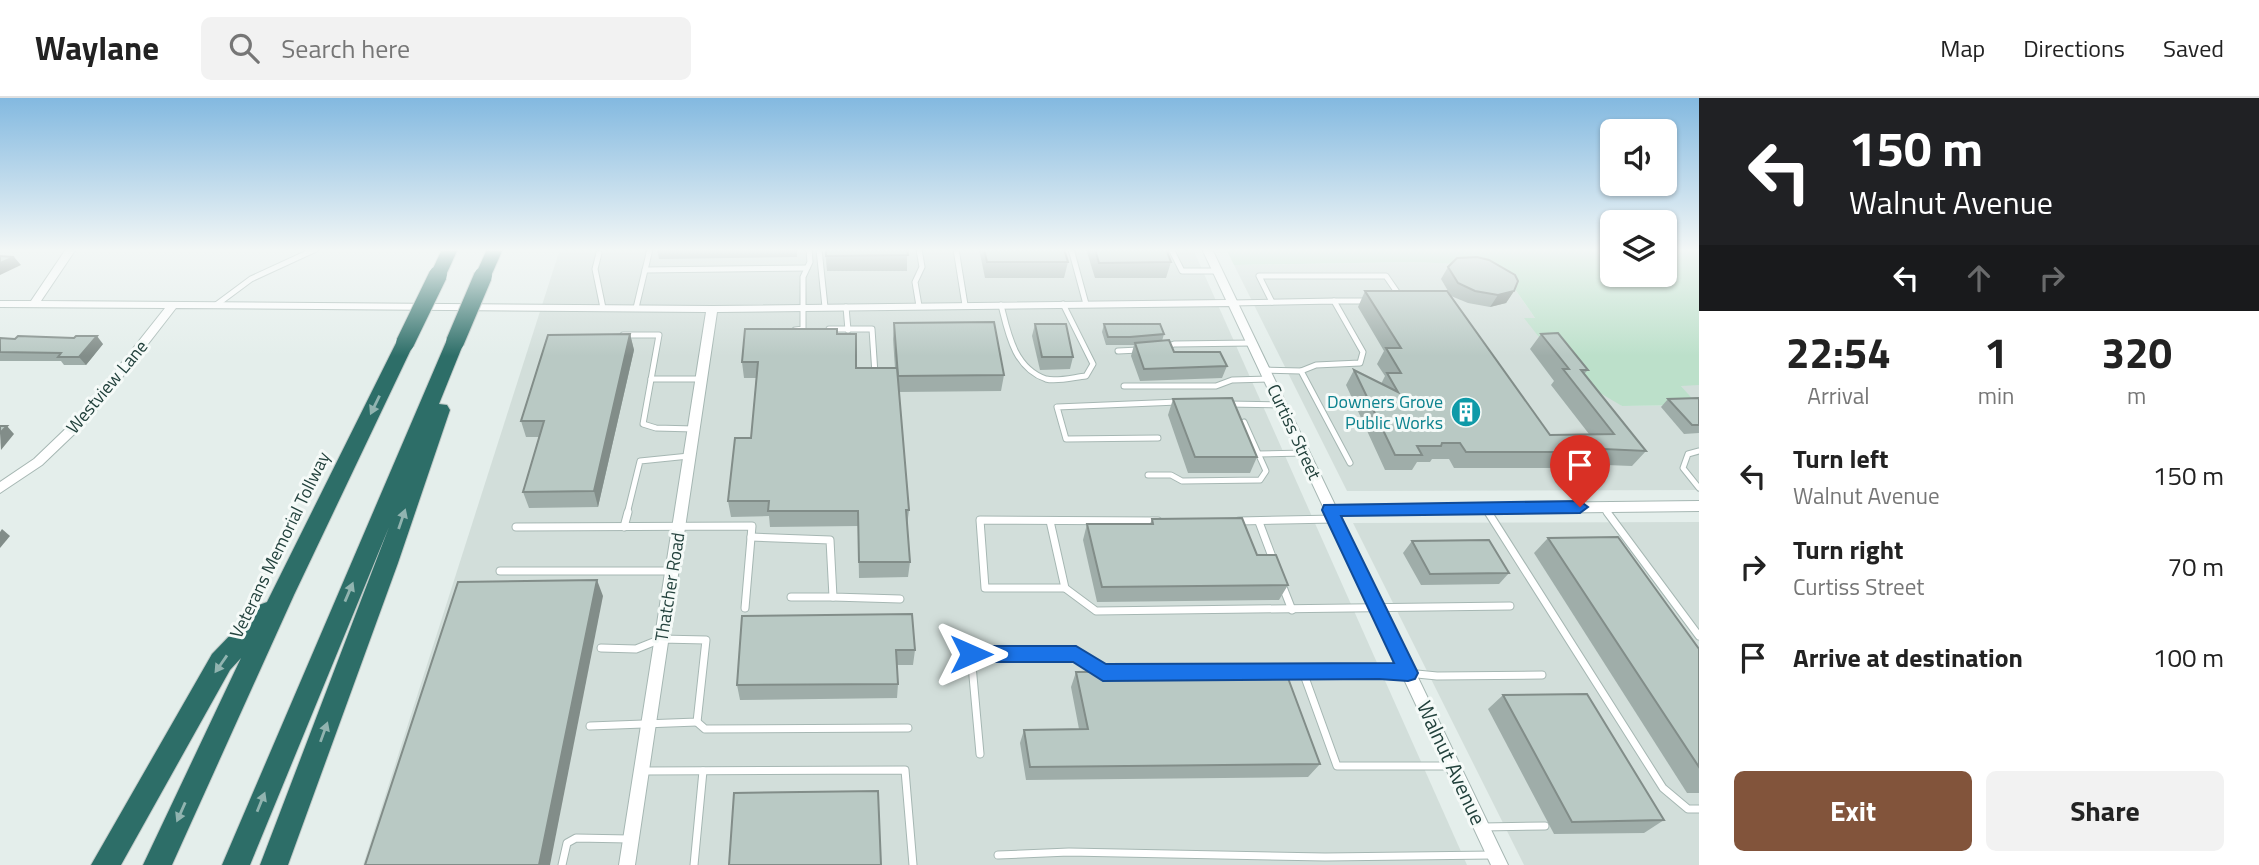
<!DOCTYPE html>
<style>
:root{--surface:#fff;--page:#f2f2f2;--text:#222;--muted:#767676;--line:#e0e0e0;--accent:#82543b}
body{margin:0;font-family:"Titillium Web",sans-serif;background:var(--page);color:var(--text);height:100vh;display:flex;flex-direction:column;font-size:26px;white-space:nowrap}
*{box-sizing:border-box;margin:0}
p{font-size:23px;color:var(--muted)}
.icon{flex:none;width:38px;height:38px;fill:none;stroke:currentColor;stroke-width:2;stroke-linecap:round;stroke-linejoin:round}
.map{position:relative;flex:1;overflow:hidden}
.panel{display:flex;flex-direction:column;background:var(--surface);width:560px}
.panel>*{flex:none}
.guide{background:#202124;color:#fff;overflow:hidden}
.buttons{position:absolute;left:1600px;top:21px;display:grid;gap:14px}
.buttons a{display:grid;place-items:center;width:77px;height:77px;border-radius:10px;background:var(--surface);box-shadow:0 2px 5px #0004;font-size:35px}
.pin{position:absolute;display:grid;place-items:center;width:60px;height:60px;color:#fff;margin:-72px -30px;border-radius:50% 50% 50% 0;rotate:-45deg;box-shadow:0 0 7px #0007}
.pin .icon{rotate:45deg}
.me{position:absolute;width:77px;margin:-38px;rotate:90deg;stroke-linejoin:round;filter:drop-shadow(0 0 5px #0008)}
.turn{display:flex;align-items:center;gap:24px;height:147px;padding:0 35px;font-size:32px}
.turn .icon{width:91px;height:91px;stroke-width:2.5}
.turn b{display:block;font-size:49px;line-height:60px}
.lanes{display:flex;align-items:center;height:66px;padding:0 35px;background:#0003;justify-content:center;gap:35px;direction:ltr}
.lanes .off{opacity:.35}
.eta{display:flex;justify-content:space-evenly;align-items:center;height:119px;text-align:center}
.eta b{font-size:42px;font-weight:700;line-height:49px}
.primary-button{display:flex;gap:14px;margin-top:auto;padding:14px 35px}
.primary-button a{flex:1;height:80px;border-radius:10px;background:var(--accent);color:#fff;font-size:28px;font-weight:700;line-height:80px;text-align:center}
.primary-button a+a{background:var(--page);color:var(--text)}
ul{padding:0;list-style:none}
li{display:flex;align-items:center;gap:21px;height:91px;padding:0 35px}
li div{flex:1}
li b{display:block;font-size:26px}
li em{font-style:normal}
header{display:flex;align-items:center;gap:42px;box-sizing:border-box;height:98px;padding:0 35px;background:var(--surface);border-bottom:2px solid var(--line)}
header strong{font-size:33px}
nav{display:flex;gap:38px;margin-inline-start:auto;font-size:24px}
.search{width:490px;height:63px;background:var(--page);display:flex;align-items:center;gap:18px;box-sizing:border-box;padding:0 24px;border-radius:10px;color:var(--muted);font-size:26px}
main{display:flex;flex:1;min-height:0}
.map>svg:first-child{display:block}
.built{fill:#d2deda}
.green{fill:#bce0ca}
.lines{fill:none;stroke-linecap:round;stroke-linejoin:round}
.lane-far1-casing{stroke:#a6b7b3;stroke-width:7}
.lane-casing{stroke:#a6b7b3;stroke-width:9}
.street-casing{stroke:#a6b7b3;stroke-width:2}
.highway-casing{stroke:#c1cac8;stroke-width:2}
.lane-far1{stroke:#fff;stroke-width:5}
.lane{stroke:#fff;stroke-width:7}
.street{fill:#fff;fill-rule:evenodd}
.highway{fill:#2d6e68;fill-rule:evenodd}
.highway-bridge-casing{stroke:#c1cac8;stroke-width:20;stroke-linecap:butt}
.highway-bridge{stroke:#2d6e68;stroke-width:18}
.wall{fill:#9fada9}
.shaded-wall{fill:#828d89}
.building{fill:#b9c9c4;stroke:#828d89;stroke-width:2}
.oneway{fill:#91b4b0}
.route{fill:#1a73e8;stroke:#114b97;stroke-width:2}
.labels{text-anchor:middle;stroke-width:6;stroke-linejoin:round;paint-order:stroke}
.street-label{font-size:18px;fill:#22413c;stroke:#f5faf8}
.culture-label{font-size:18px;fill:#0d838f;stroke:#f5faf8;text-anchor:end}
.near-street-label{font-size:21px;fill:#22413c;stroke:#f5faf8}
</style>
<header>
<strong>Waylane</strong>
<div class="search"><svg class="icon" aria-label="search" viewBox="0 0 24 24"><circle cx="10" cy="10" r="6"/><path d="M15 15l6 6"/></svg>Search here</div>
<nav><a>Map</a><a>Directions</a><a>Saved</a></nav>
</header>
<main>
<div class="map">
<svg width="1699" height="767" viewBox="0 0 1699 767">
<rect width="100%" height="100%" fill="#e4eeeb"/>
<g class="built">
<polygon points="560,151 1193,151 1467,767 363,767"/>
<polygon points="1414,164 1477,167 1508,181 1535,220 1525,220 1622,308 1697,307 1680,287 1699,287 1699,392 1347,393 1234,167"/>
<polygon points="1699,424 1699,767 1524,767 1353,425"/>
</g>
<polygon class="green" points="1226,151 1612,151 1612,177 1664,177 1664,151 1699,151 1699,287 1681,288 1698,307 1622,308 1568,276 1524,220 1535,220 1508,181 1477,167 1414,164 1234,167"/>
<g class="lines">
<g class="lane-far1-casing">
<g id="lane-far1">
<polyline points="819,151 825,209"/>
<polyline points="919,151 922,169 915,184 919,208"/>
<polyline points="956,151 965,207"/>
<polyline points="1071,151 1086,206"/>
<polyline points="1171,151 1182,173 1217,173"/>
<polyline points="599,155 595,171 603,210"/>
<polyline points="645,172 807,170"/>
<polyline points="1334,203 1367,203"/>
<polyline points="1272,204 1259,178 1386,178 1399,197"/>
<polyline points="1232,205 1334,203 1363,254 1360,265 1316,267 1301,273"/>
<polyline points="216,207 251,181 316,151"/>
<path d="M1001 207C1008 235 1014 270 1046 281 1057 284 1075 279 1086 278L1093 266 1063 206"/>
<polyline points="846,209 848,232"/>
<polyline points="636,210 650,151"/>
<polyline points="829,231 872,231 875,276"/>
<polyline points="795,232 803,231 803,179 810,164 809,151"/>
<polyline points="623,237 659,237 643,326 656,330 694,331"/>
<polyline points="1163,250 1174,246 1252,245"/>
<polyline points="1118,253 1139,252"/>
<polyline points="1265,272 1301,273 1350,365"/>
<polyline points="651,281 701,281"/>
<polyline points="1124,288 1216,288 1232,282 1269,281"/>
<polyline points="1227,306 1281,307"/>
<polyline points="1158,340 1066,341 1057,309 1178,304"/>
<polyline points="1699,353 1688,356 1683,370 1699,390"/>
<polyline points="1258,356 1305,355"/>
<polyline points="1148,377 1171,377 1182,383 1260,382 1266,373 1244,324"/>
<polyline points="1603,409 1608,416"/>
<polyline points="1485,410 1489,416"/>
<polyline points="627,416 640,363 689,358"/>
</g>
</g>
<g class="lane-casing">
<g id="lane">
<polyline points="1488,414 1663,690 1688,711 1699,711"/>
<polyline points="1607,414 1699,538"/>
<polyline points="1050,423 1065,490"/>
<polyline points="1158,423 980,422 985,490 1065,490 1096,513 1510,508"/>
<polyline points="1239,423 1335,421"/>
<polyline points="1259,424 1274,464"/>
<polyline points="516,429 752,428 745,510"/>
<polyline points="624,429 628,414"/>
<polyline points="751,439 830,442 833,499 900,501"/>
<polyline points="500,473 672,473"/>
<polyline points="1281,484 1292,512"/>
<polyline points="791,499 833,499"/>
<polyline points="1278,574 1377,572 1437,578 1542,577"/>
<polyline points="1303,574 1337,668 1452,668"/>
<polyline points="697,624 705,631 908,630"/>
<polyline points="590,628 697,624 706,542 661,541 636,551 601,550"/>
<polyline points="980,656 971,556 1076,556 1103,575 1110,575"/>
<polyline points="644,673 905,672 913,767"/>
<polyline points="1483,729 1545,728"/>
<polyline points="998,757 1069,754 1325,759 1493,757"/>
<polyline points="562,767 567,745 576,740 629,741"/>
<polyline points="694,767 703,673"/>
</g>
</g>
<g class="street-casing">
<polygon id="street" points="66,151 76,151 41,203 712,208 1226,202 1202,151 1212,151 1335,407 1699,403 1699,413 1340,417 1508,767 1491,767 1229,208 717,214 635,767 619,767 706,214 176,210 89,322 42,367 0,395 0,384 34,361 81,316 165,210 0,209 0,203 31,203"/>
</g>
<g class="highway-casing">
<g id="highway">
<polygon points="442,151 458,151 446,177 438,182 430,177"/>
<polygon points="487,151 503,151 491,178 483,183 475,178"/>
<polygon points="455,238 464,244 439,306 447,307 450,312 398,465 288,767 260,767 389,429 250,767 222,767 446,244"/>
<polygon points="405,239 414,245 294,497 172,767 143,767 241,560 230,572 121,767 91,767 212,556 259,507 267,504 396,245"/>
</g>
</g>
<use href="#lane-far1" class="lane-far1"/>
<use href="#lane" class="lane"/>
<use href="#street" class="street"/>
<use href="#highway" class="highway"/>
<g class="highway-bridge-casing">
<g id="highway-bridge">
<polyline points="455,244 483,178"/>
<polyline points="405,245 438,177"/>
</g>
</g>
<use href="#highway-bridge" class="highway-bridge"/>
</g>
<g class="wall">
<polygon points="657,151 797,151 797,159 659,161"/>
<polygon points="825,151 907,151 907,173 827,173"/>
<polygon points="979,151 1064,151 1068,164 1064,180 985,180"/>
<polygon points="1086,151 1166,151 1171,164 1166,180 1095,180"/>
<polygon points="1448,169 1514,193 1506,205 1490,209 1468,205 1451,198 1441,181"/>
<polygon points="1365,193 1550,337 1589,336 1551,287 1554,283 1530,251 1541,236 1588,272 1584,276 1646,353 1632,368 1555,365 1551,370 1454,370 1449,361 1432,361 1430,364 1417,364 1412,372 1385,372 1346,287 1354,272 1381,286 1385,278 1377,266 1384,253 1358,209"/>
<polygon points="894,225 1004,277 1001,293 899,294 909,412 907,428 910,464 908,479 859,480 858,428 770,429 769,418 731,419 728,403 751,340 756,280 744,280 742,264 837,236 856,270 895,270 893,241"/>
<polygon points="1035,226 1073,259 1070,271 1040,272 1032,238"/>
<polygon points="1104,226 1164,236 1162,243 1174,254 1227,268 1222,280 1140,283 1131,258 1134,247 1106,247 1102,234"/>
<polygon points="630,236 634,252 598,409 529,410 523,394 539,339 526,339 521,323"/>
<polygon points="0,240 15,241 103,246 86,267 64,267 61,263 0,263"/>
<polygon points="1699,300 1699,335 1684,336 1661,309 1668,301"/>
<polygon points="1173,301 1257,359 1250,375 1188,375 1168,317"/>
<polygon points="1152,421 1257,457 1288,487 1279,502 1097,504 1083,442 1087,426 1150,426"/>
<polygon points="1548,440 1699,551 1699,695 1687,695 1534,455"/>
<polygon points="1412,443 1509,475 1499,486 1421,487 1403,455"/>
<polygon points="742,518 915,552 913,567 897,567 898,586 897,600 740,602 737,587"/>
<polygon points="1076,574 1320,666 1308,679 1026,682 1020,645 1024,632 1079,631 1071,589"/>
<polygon points="1503,597 1664,722 1644,735 1554,736 1488,611"/>
</g>
<g class="shaded-wall">
<polygon points="14,159 21,167 0,177 0,165"/>
<polygon points="1514,193 1506,205 1490,209 1498,197"/>
<polygon points="630,236 634,252 598,409 594,393"/>
<polygon points="97,238 103,246 86,267 79,259"/>
<polygon points="7,328 14,336 1,352 0,335"/>
<polygon points="2,431 10,438 0,450 0,434"/>
<polygon points="597,482 603,498 550,767 539,767"/>
</g>
<g class="building">
<polygon points="826,151 907,151 908,157 826,158"/>
<polygon points="984,151 1064,151 1068,164 987,164"/>
<polygon points="1095,151 1166,151 1171,164 1099,165"/>
<polygon points="0,158 14,159 0,165"/>
<polygon points="1477,159 1489,162 1515,177 1518,183 1514,193 1498,197 1475,193 1458,185 1448,169 1457,160"/>
<polygon points="1365,193 1447,193 1550,337 1614,336 1563,271 1569,271 1541,236 1558,235 1588,272 1581,272 1646,353 1561,349 1564,354 1466,354 1460,345 1442,345 1441,348 1417,348 1422,357 1395,357 1354,272 1398,294 1387,275 1401,275 1386,250 1401,250"/>
<polygon points="994,224 1004,277 898,278 894,225"/>
<polygon points="1035,226 1066,226 1073,259 1042,259"/>
<polygon points="1104,226 1160,226 1164,236 1130,239 1108,239"/>
<polygon points="745,231 837,231 837,236 856,236 856,270 897,270 909,412 906,412 910,464 859,464 858,413 768,413 769,403 728,403 735,340 751,340 758,264 742,264"/>
<polygon points="630,236 594,393 523,394 544,323 521,323 548,237"/>
<polygon points="18,238 74,240 76,238 97,238 79,259 58,259 61,255 0,254 0,240 15,241"/>
<polygon points="1169,242 1174,254 1220,254 1227,268 1144,271 1135,245"/>
<polygon points="1232,300 1257,359 1195,359 1173,301"/>
<polygon points="1699,300 1699,327 1692,327 1668,301"/>
<polygon points="0,328 7,328 0,335"/>
<polygon points="1242,420 1257,457 1276,457 1288,487 1102,489 1087,426 1153,426 1152,421"/>
<polygon points="1618,439 1699,551 1699,669 1548,440"/>
<polygon points="1489,442 1509,475 1430,476 1412,443"/>
<polygon points="597,482 539,767 365,767 458,484"/>
<polygon points="912,516 915,552 896,552 898,586 737,587 742,518"/>
<polygon points="1285,572 1320,666 1030,669 1024,632 1088,631 1076,574"/>
<polygon points="1587,596 1664,722 1572,724 1503,597"/>
<polygon points="878,693 881,767 729,767 734,695"/>
</g>
<defs><path id="oneway-solid" d="M-6-.8H1V-3.2L6.5 0L1 3.2V.8H-6Z" transform="scale(1.75)"/></defs>
<g class="oneway">
<use href="#oneway-solid" transform="translate(375 307) rotate(116)"/>
<use href="#oneway-solid" transform="translate(402 421) rotate(-71)"/>
<use href="#oneway-solid" transform="translate(349 494) rotate(-67)"/>
<use href="#oneway-solid" transform="translate(221 566) rotate(125)"/>
<use href="#oneway-solid" transform="translate(324 634) rotate(-70)"/>
<use href="#oneway-solid" transform="translate(261 704) rotate(-68)"/>
<use href="#oneway-solid" transform="translate(181 714) rotate(114)"/>
</g>
<linearGradient id="sky" x2="0" y2="1"><stop stop-color="#83b9e0"/><stop offset="0.59" stop-color="#f3f7f6"/><stop offset="1" stop-color="#f3f7f6" stop-opacity="0"/></linearGradient>
<rect width="1699" height="258" fill="url(#sky)"/>
<polygon class="route" points="1580,403 1588,409 1580,415 1341,418 1418,575 1415,581 1408,583 1379,581 1103,583 1073,564 971,564 965,562 962,556 965,550 971,548 1076,548 1106,566 1394,565 1322,412 1324,407"/>
<defs>
<g id="building-disc" transform="scale(1.575)"><circle r="9.5" fill="#0f9aa8" stroke="#f5faf8"/><path d="M-4-6H4V6H1V3H-1V6H-4ZM-2.5-4.3h1.7v1.8h-1.7ZM.8-4.3h1.7v1.8H.8ZM-2.5-1h1.7V.8h-1.7ZM.8-1h1.7V.8H.8Z" fill="#fff"/></g>
</defs>
<g fill-rule="evenodd">
<use href="#building-disc" x="1466" y="314"/>
</g>
<g class="labels">
<g class="street-label">
<text transform="translate(107 289) rotate(-50)" y="6">Westview Lane</text>
<text transform="translate(1294 334) rotate(65)" y="6">Curtiss Street</text>
<text transform="translate(280 447) rotate(-64)" y="6">Veterans Memorial Tollway</text>
<text transform="translate(670 489) rotate(-81)" y="6">Thatcher Road</text>
</g>
<g class="culture-label">
<text x="1443" y="310">Downers Grove<tspan x="1443" dy="21">Public Works</tspan></text>
</g>
<g class="near-street-label">
<text transform="translate(1451 665) rotate(65)" y="7">Walnut Avenue</text>
</g>
</g>
</svg>
<div class="buttons">
<a><svg class="icon" aria-label="sound" viewBox="0 0 24 24"><path d="M4 9h4l5-4v14l-5-4H4zM17 9q2 3 0 6"/></svg></a>
<a><svg class="icon" aria-label="layers" viewBox="0 0 24 24"><path d="M12 4l9 5-9 5-9-5zM3 14l9 5 9-5"/></svg></a>
</div>
<div class="pin" style="left:1580px;top:409px;background:#d93025"><svg class="icon" aria-label="arrive" viewBox="0 0 24 24"><path d="M6 21V4h12l-3 4 3 4H6"/></svg></div>
<svg class="me" style="left:971px;top:556px" viewBox="-20 -20 40 40"><path d="M0-17L14 15 0 8-14 15z" fill="#1a73e8" stroke="#fff" stroke-width="4"/></svg>
</div>
<section class="panel">
<div class="guide">
<div class="turn"><svg class="icon" aria-label="left" viewBox="0 0 24 24"><path d="M17 20v-9H6M10 6l-5 5 5 5"/></svg><div><b>150 m</b>Walnut Avenue</div></div>
<div class="lanes"><svg class="icon" aria-label="left" viewBox="0 0 24 24"><path d="M17 20v-9H6M10 6l-5 5 5 5"/></svg><svg class="icon off" aria-label="ahead" viewBox="0 0 24 24"><path d="M12 20V5M6 11l6-6 6 6"/></svg><svg class="icon off" aria-label="right" viewBox="0 0 24 24"><path d="M7 20v-9h11M14 6l5 5-5 5"/></svg></div>
</div>
<div class="eta">
<div><b>22:54</b><p>Arrival</p></div>
<div><b>1</b><p>min</p></div>
<div><b>320</b><p>m</p></div>
</div>
<ul>
<li><svg class="icon" aria-label="left" viewBox="0 0 24 24"><path d="M17 20v-9H6M10 6l-5 5 5 5"/></svg><div><b>Turn left</b><p>Walnut Avenue</p></div><em>150 m</em></li>
<li><svg class="icon" aria-label="right" viewBox="0 0 24 24"><path d="M7 20v-9h11M14 6l5 5-5 5"/></svg><div><b>Turn right</b><p>Curtiss Street</p></div><em>70 m</em></li>
<li><svg class="icon" aria-label="arrive" viewBox="0 0 24 24"><path d="M6 21V4h12l-3 4 3 4H6"/></svg><div><b>Arrive at destination</b></div><em>100 m</em></li>
</ul>
<div class="primary-button"><a>Exit</a><a>Share</a></div>
</section>
</main>
